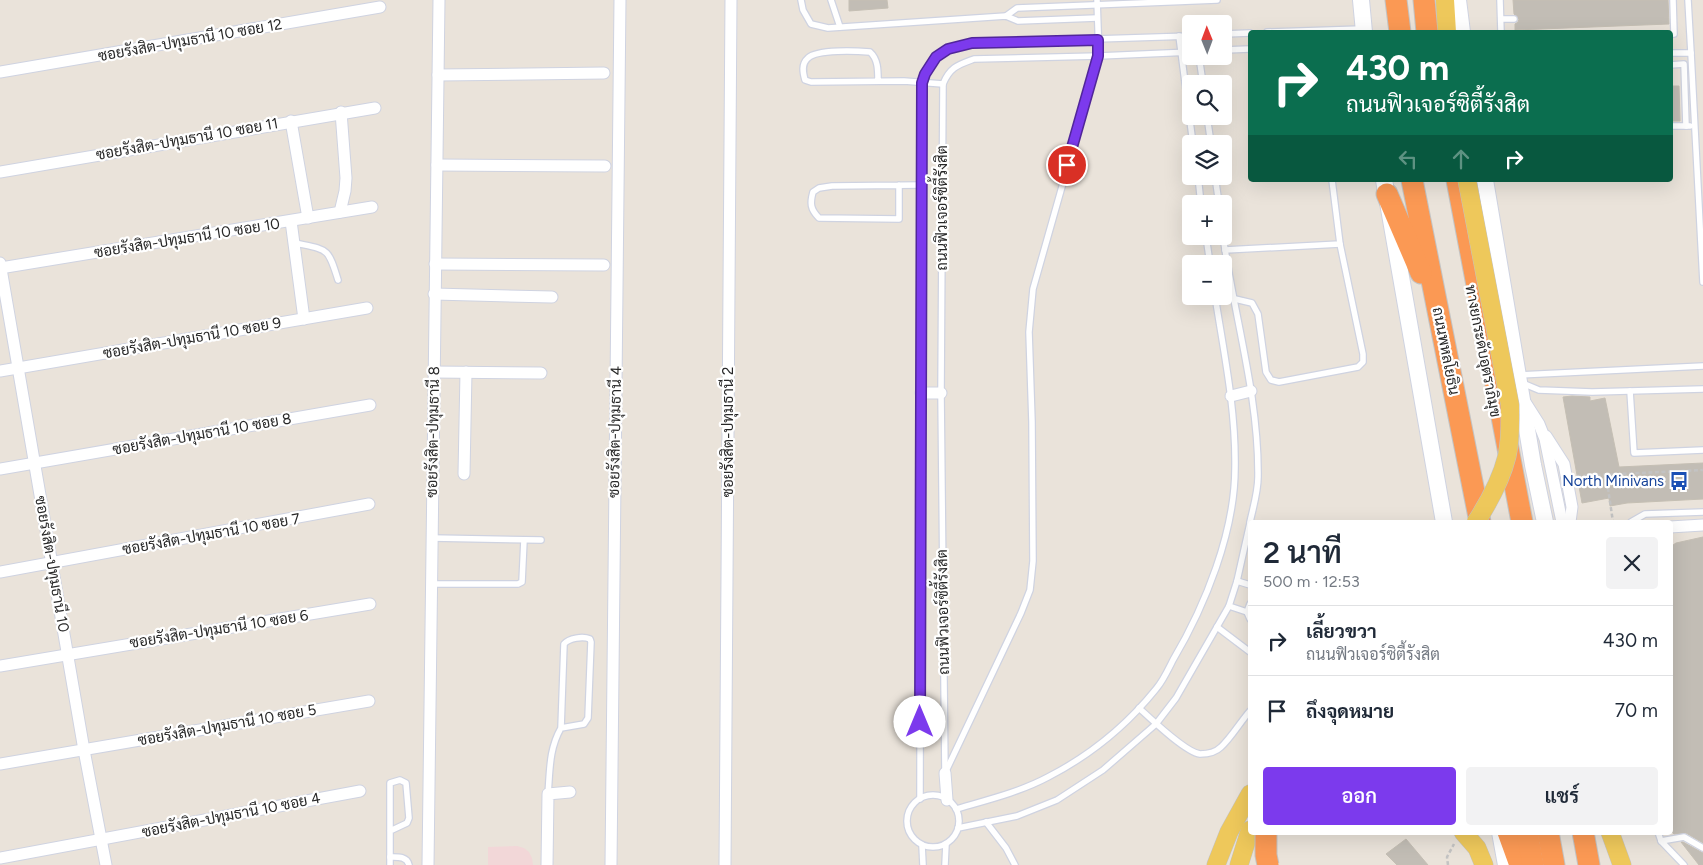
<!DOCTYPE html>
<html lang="th">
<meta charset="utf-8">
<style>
:root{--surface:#fff;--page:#f2f2f3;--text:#1f2937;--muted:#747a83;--line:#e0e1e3;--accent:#7c3aed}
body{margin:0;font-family:Figtree,Sarabun,sans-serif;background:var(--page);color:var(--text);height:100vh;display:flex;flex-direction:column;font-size:19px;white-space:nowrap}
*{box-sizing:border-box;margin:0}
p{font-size:16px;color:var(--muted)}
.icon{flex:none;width:28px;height:28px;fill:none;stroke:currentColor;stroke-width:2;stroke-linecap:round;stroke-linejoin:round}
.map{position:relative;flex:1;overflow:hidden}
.panel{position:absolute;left:1248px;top:520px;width:425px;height:315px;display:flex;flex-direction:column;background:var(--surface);border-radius:5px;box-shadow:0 5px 20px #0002}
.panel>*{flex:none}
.hud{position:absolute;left:1248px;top:30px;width:425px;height:152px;border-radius:5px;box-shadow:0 5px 20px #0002;background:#0b6e4f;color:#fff;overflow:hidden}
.needle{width:32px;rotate:359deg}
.buttons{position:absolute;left:1182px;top:15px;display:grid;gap:10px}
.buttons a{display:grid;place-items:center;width:50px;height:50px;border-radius:5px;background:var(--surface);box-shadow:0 5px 20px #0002;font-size:25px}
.pin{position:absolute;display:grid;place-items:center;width:42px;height:42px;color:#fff;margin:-21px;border:2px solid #fff;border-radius:50%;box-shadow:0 1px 5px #0007}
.me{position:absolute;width:55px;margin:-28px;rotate:0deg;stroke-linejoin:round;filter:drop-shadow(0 0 4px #0008)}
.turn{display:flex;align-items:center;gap:18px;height:105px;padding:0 15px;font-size:22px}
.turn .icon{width:65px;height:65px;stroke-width:2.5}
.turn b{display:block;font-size:35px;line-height:42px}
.lanes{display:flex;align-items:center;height:48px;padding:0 15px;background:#0003;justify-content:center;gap:25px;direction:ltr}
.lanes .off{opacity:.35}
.round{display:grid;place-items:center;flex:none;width:52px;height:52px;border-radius:5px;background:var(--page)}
.summary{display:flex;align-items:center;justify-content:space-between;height:85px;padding:0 15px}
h1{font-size:30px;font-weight:600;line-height:38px}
.button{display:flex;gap:10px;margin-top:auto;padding:10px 15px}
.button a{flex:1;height:58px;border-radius:5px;background:var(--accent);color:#fff;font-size:20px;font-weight:600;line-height:58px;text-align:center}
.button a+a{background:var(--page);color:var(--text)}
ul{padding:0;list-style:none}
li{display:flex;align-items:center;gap:15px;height:70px;padding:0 15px;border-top:1px solid var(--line)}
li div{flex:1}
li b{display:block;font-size:19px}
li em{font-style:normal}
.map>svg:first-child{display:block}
.medical{fill:#f2d7d8}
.building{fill:#c2bdb5;stroke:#c5bfb4}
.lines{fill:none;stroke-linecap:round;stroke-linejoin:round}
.lane-casing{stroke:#cfd3e1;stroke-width:8}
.street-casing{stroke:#cfd3e1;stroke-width:13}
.secondary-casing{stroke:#cfd3e1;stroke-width:18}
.primary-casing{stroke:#c3c3c3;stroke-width:19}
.highway-casing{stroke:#c3c3c3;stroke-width:23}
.path{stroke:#c3c3c3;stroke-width:2.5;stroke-dasharray:4 2.5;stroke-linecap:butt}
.lane{stroke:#fff;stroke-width:5.5}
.street{stroke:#fff;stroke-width:11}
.secondary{stroke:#fff;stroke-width:16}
.primary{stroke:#eec85b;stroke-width:18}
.highway{stroke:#fb9954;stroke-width:21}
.primary-bridge-casing{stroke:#c3c3c3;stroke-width:19;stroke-linecap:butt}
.highway-bridge-casing{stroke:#c3c3c3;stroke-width:23;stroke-linecap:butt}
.primary-bridge{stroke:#eec85b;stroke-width:18}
.highway-bridge{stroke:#fb9954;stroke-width:21}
.route-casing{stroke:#51269a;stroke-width:12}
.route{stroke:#7c3aed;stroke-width:9}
.labels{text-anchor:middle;stroke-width:4.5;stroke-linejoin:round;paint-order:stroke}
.street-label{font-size:15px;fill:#282828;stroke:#fff}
.transit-label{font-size:15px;fill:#164399;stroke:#fff;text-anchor:end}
</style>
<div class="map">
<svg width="1703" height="865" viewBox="0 0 1703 865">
<rect width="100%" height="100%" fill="#eae3da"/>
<polygon class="medical" points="517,846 524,848 529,852 532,858 533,865 488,865 488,847"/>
<g class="building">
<polygon points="849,0 887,0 888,8 849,11"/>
<polygon points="1513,0 1668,0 1669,24 1515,30 1515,24 1518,22 1519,19 1514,14"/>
<polygon points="1670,86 1679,86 1680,121 1670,121"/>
<polygon points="1572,396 1590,397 1590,401 1605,398 1619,467 1703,463 1703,499 1627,503 1610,506 1609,498 1582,503 1563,397"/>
<polygon points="1703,537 1703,843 1686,833 1674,834 1670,830 1670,547 1676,543"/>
<polygon points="1406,839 1428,865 1397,865 1386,854"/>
<polygon points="1681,842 1683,842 1703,853 1703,865 1699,865"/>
</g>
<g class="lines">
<g class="lane-casing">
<g id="lane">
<polyline points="801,0 803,10 811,24 828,28 1006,16 1018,21 1097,18"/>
<polyline points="831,0 840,27"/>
<polyline points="1500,0 1501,32"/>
<polyline points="1006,16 1017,8 1217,0"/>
<polyline points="1501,19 1514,19"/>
<polyline points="1267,32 1362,29"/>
<polyline points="1224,34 1250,33"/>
<polyline points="1670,34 1674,34 1673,0"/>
<polyline points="1179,36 1193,144"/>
<polyline points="1224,50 1250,49"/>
<polyline points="1670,53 1691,53 1688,0"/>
<polyline points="1691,53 1703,282"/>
<polyline points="1199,56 1203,84"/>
<polyline points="1670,65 1684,64 1686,126"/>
<path d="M878 81C878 70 878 59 870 52 857 51 817 49 808 58 801 64 803 73 805 80L811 82 904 81 943 84"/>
<polyline points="1207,116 1211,144"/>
<polyline points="1670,126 1690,126"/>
<polyline points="1198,176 1201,204"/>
<polyline points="1215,176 1219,204"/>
<path d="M899 185V219L819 218C810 209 810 203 813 192L819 188 832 186 921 185"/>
<polyline points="1206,236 1210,264"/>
<path d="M1223 236C1234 316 1259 396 1258 477 1258 492 1253 508 1250 522"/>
<path d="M295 243C328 250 328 247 338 280"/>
<polyline points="1225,250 1340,244 1332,180"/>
<polyline points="1235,299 1252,303 1258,314 1266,372 1271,380 1279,382 1358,367 1363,362 1363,354 1340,244"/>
<polyline points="1519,375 1703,366"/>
<polyline points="1522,383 1539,390 1592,392 1703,389"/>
<polyline points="1630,391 1634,453 1703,450"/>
<polyline points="1631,522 1645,514 1703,512"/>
<polyline points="432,538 541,540"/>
<polyline points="1237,581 1250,585"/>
<polyline points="432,584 518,584 522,582 524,540"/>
<polyline points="1250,604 1247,612 1250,619"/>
<polyline points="1229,606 1247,612"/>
<polyline points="1217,627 1250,652"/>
<path d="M1139 708C1150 718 1185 752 1200 754 1207 754 1216 752 1221 747 1231 738 1241 721 1250 711"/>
<polyline points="946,771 1021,613 1030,590 1033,561 1032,422 1029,332 1033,289 1099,56 1097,0"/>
<path d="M945 773 941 393 943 84C950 67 958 65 974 59L1099 56 1191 52"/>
<path d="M548 794C550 770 549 749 561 728L564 644C569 638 583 636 590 639L591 642 588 718 584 724 561 728"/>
<circle cx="933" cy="821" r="26"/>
<path d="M920 799 921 185 922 83C933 53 942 50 972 43L1191 36"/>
<path d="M956 809C987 800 1020 792 1048 777 1089 756 1127 725 1156 689 1163 681 1168 670 1173 660 1205 606 1235 532 1235 468 1236 410 1224 353 1215 296"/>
<polyline points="986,822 1006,848 1015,865"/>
<polyline points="958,828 1017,816 1057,800 1103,770 1156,724 1176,698 1229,606 1237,581 1250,523"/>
<polyline points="1658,832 1661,841 1684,865"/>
<polyline points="1661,841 1684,837 1703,848"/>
<polyline points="922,845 923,865"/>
<path d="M390 857C397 857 407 856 409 865"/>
<polyline points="390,865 390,783 400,780 406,783 409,818 407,823 390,831"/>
<polyline points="945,865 946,844"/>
</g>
</g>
<g class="street-casing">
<g id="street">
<polyline points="0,72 380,7"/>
<polyline points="438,75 604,73"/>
<polyline points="291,121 308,218"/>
<polyline points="437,165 605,166"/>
<polyline points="0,172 375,108"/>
<polyline points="340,212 345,191 346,178 341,112"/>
<polyline points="291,221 304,319"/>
<polyline points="0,263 84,750 106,865"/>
<polyline points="435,264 604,265"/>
<polyline points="0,268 372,207"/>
<polyline points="434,294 552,297"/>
<polyline points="0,371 367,308"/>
<polyline points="433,372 541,373"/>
<polyline points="921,393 941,393"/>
<polyline points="1231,396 1251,391"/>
<polyline points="1525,402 1539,424 1545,439 1562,522"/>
<polyline points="1546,436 1564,464 1572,507 1570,522"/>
<polyline points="0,469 370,405"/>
<polyline points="464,474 466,372"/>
<polyline points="1670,527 1703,525"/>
<polyline points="0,572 369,504"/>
<polyline points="0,666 370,604"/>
<polyline points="0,764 369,701"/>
<polyline points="945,773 947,800"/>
<polyline points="0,858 360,791"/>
<polyline points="428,865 439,0"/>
<polyline points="547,865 548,794 570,792"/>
<polyline points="611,865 620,0"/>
<polyline points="725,865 731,0"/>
</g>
</g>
<g class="secondary-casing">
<g id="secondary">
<polyline points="1361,0 1364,32"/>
<polyline points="1458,0 1462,32"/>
<polyline points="1384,180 1444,522"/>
<polyline points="1485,180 1533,465 1545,522"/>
<polyline points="1500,832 1506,865"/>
</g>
</g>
<g class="primary-casing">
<g id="primary">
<polyline points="1445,0 1447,32"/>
<polyline points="1463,832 1477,848 1484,865"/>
<polyline points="1610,832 1622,865"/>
<polyline points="1216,865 1229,832 1250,794"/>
<polyline points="1239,865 1250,830"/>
</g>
</g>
<g class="highway-casing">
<g id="highway">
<polyline points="1396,0 1400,32"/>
<polyline points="1424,0 1427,32"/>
<polyline points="1412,180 1480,522"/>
<polyline points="1457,180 1522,522"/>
<polyline points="1387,194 1421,273"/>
<polyline points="1508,832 1520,865"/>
<polyline points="1527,832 1533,865"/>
<polyline points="1548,832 1554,865"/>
<polyline points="1583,832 1589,865"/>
</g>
</g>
<g class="path">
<polyline points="1606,475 1613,522"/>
<polyline points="1577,476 1703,470"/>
<polyline points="1448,865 1447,857 1454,844"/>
</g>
<use href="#lane" class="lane"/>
<use href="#street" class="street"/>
<use href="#secondary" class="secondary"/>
<use href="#primary" class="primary"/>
<use href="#highway" class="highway"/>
<g class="primary-bridge-casing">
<path id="primary-bridge" d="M1467 180 1510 405C1510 422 1511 439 1507 456 1501 480 1489 502 1476 522"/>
</g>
<g class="highway-bridge-casing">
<polyline id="highway-bridge" points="1266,832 1266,855 1268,865"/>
</g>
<use href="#primary-bridge" class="primary-bridge"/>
<use href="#highway-bridge" class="highway-bridge"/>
</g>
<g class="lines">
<g class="route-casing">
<polyline id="route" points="920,722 922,83 925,74 936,57 948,49 972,43 1098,40 1098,56 1067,165"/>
</g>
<use href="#route" class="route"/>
</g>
<defs>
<g id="bus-bare" transform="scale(1.5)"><path d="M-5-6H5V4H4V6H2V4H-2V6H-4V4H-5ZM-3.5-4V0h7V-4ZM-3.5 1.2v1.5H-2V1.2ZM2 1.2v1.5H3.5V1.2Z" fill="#1a4fb4" stroke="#fff" stroke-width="2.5" paint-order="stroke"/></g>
</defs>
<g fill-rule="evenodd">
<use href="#bus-bare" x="1679" y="481"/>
</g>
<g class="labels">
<g class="street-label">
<text transform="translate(190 40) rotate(-10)" y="5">ซอยรังสิต-ปทุมธานี 10 ซอย 12</text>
<text transform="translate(187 139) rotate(-10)" y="5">ซอยรังสิต-ปทุมธานี 10 ซอย 11</text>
<text transform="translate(942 208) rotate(-90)" y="5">ถนนฟิวเจอร์ซิตี้รังสิต</text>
<text transform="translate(187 238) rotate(-9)" y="5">ซอยรังสิต-ปทุมธานี 10 ซอย 10</text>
<text transform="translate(192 338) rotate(-10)" y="5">ซอยรังสิต-ปทุมธานี 10 ซอย 9</text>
<text transform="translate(1446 351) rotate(79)" y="5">ถนนพหลโยธิน</text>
<text transform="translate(1483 351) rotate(79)" y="5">ทางยกระดับอุตราภิมุข</text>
<text transform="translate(433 432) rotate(-89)" y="5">ซอยรังสิต-ปทุมธานี 8</text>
<text transform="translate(615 432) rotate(-89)" y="5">ซอยรังสิต-ปทุมธานี 4</text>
<text transform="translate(728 432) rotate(-90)" y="5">ซอยรังสิต-ปทุมธานี 2</text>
<text transform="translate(202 434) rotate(-10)" y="5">ซอยรังสิต-ปทุมธานี 10 ซอย 8</text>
<text transform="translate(211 534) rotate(-10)" y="5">ซอยรังสิต-ปทุมธานี 10 ซอย 7</text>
<text transform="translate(52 564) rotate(80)" y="5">ซอยรังสิต-ปทุมธานี 10</text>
<text transform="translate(943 612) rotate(-91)" y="5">ถนนฟิวเจอร์ซิตี้รังสิต</text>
<text transform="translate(219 629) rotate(-9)" y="5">ซอยรังสิต-ปทุมธานี 10 ซอย 6</text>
<text transform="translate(227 725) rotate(-10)" y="5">ซอยรังสิต-ปทุมธานี 10 ซอย 5</text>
<text transform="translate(231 815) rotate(-11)" y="5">ซอยรังสิต-ปทุมธานี 10 ซอย 4</text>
</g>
<g class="transit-label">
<text x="1664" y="486">North Minivans</text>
</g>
</g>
</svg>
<div class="buttons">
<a><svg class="needle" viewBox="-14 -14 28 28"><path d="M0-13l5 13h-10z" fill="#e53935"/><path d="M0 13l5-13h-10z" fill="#747a83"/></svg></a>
<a><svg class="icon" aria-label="search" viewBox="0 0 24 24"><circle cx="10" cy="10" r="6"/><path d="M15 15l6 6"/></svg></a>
<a><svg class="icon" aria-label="layers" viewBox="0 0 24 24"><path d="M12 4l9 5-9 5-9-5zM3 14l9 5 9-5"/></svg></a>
<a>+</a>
<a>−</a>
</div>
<div class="pin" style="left:1067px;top:165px;background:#d93025"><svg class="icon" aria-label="arrive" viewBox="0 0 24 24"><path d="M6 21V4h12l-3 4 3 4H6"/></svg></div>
<svg class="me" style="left:920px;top:722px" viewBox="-20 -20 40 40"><circle r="19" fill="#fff"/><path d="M0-13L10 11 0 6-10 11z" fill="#7c3aed"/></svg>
<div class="hud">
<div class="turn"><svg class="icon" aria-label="right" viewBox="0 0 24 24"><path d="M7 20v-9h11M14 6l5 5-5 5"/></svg><div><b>430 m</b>ถนนฟิวเจอร์ซิตี้รังสิต</div></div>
<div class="lanes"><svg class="icon off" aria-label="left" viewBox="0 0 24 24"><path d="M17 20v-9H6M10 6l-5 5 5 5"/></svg><svg class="icon off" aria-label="ahead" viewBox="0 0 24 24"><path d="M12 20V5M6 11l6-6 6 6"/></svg><svg class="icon" aria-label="right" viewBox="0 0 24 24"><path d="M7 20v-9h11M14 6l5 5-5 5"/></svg></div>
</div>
<section class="panel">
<div class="summary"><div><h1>2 นาที</h1><p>500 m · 12:53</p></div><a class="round"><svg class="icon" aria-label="close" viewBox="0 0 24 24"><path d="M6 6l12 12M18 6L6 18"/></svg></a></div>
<ul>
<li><svg class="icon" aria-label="right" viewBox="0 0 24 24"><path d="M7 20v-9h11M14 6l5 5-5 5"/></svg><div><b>เลี้ยวขวา</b><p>ถนนฟิวเจอร์ซิตี้รังสิต</p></div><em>430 m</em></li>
<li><svg class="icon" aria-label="arrive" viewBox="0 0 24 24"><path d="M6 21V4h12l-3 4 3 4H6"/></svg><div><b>ถึงจุดหมาย</b></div><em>70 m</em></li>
</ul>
<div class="button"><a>ออก</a><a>แชร์</a></div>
</section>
</div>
